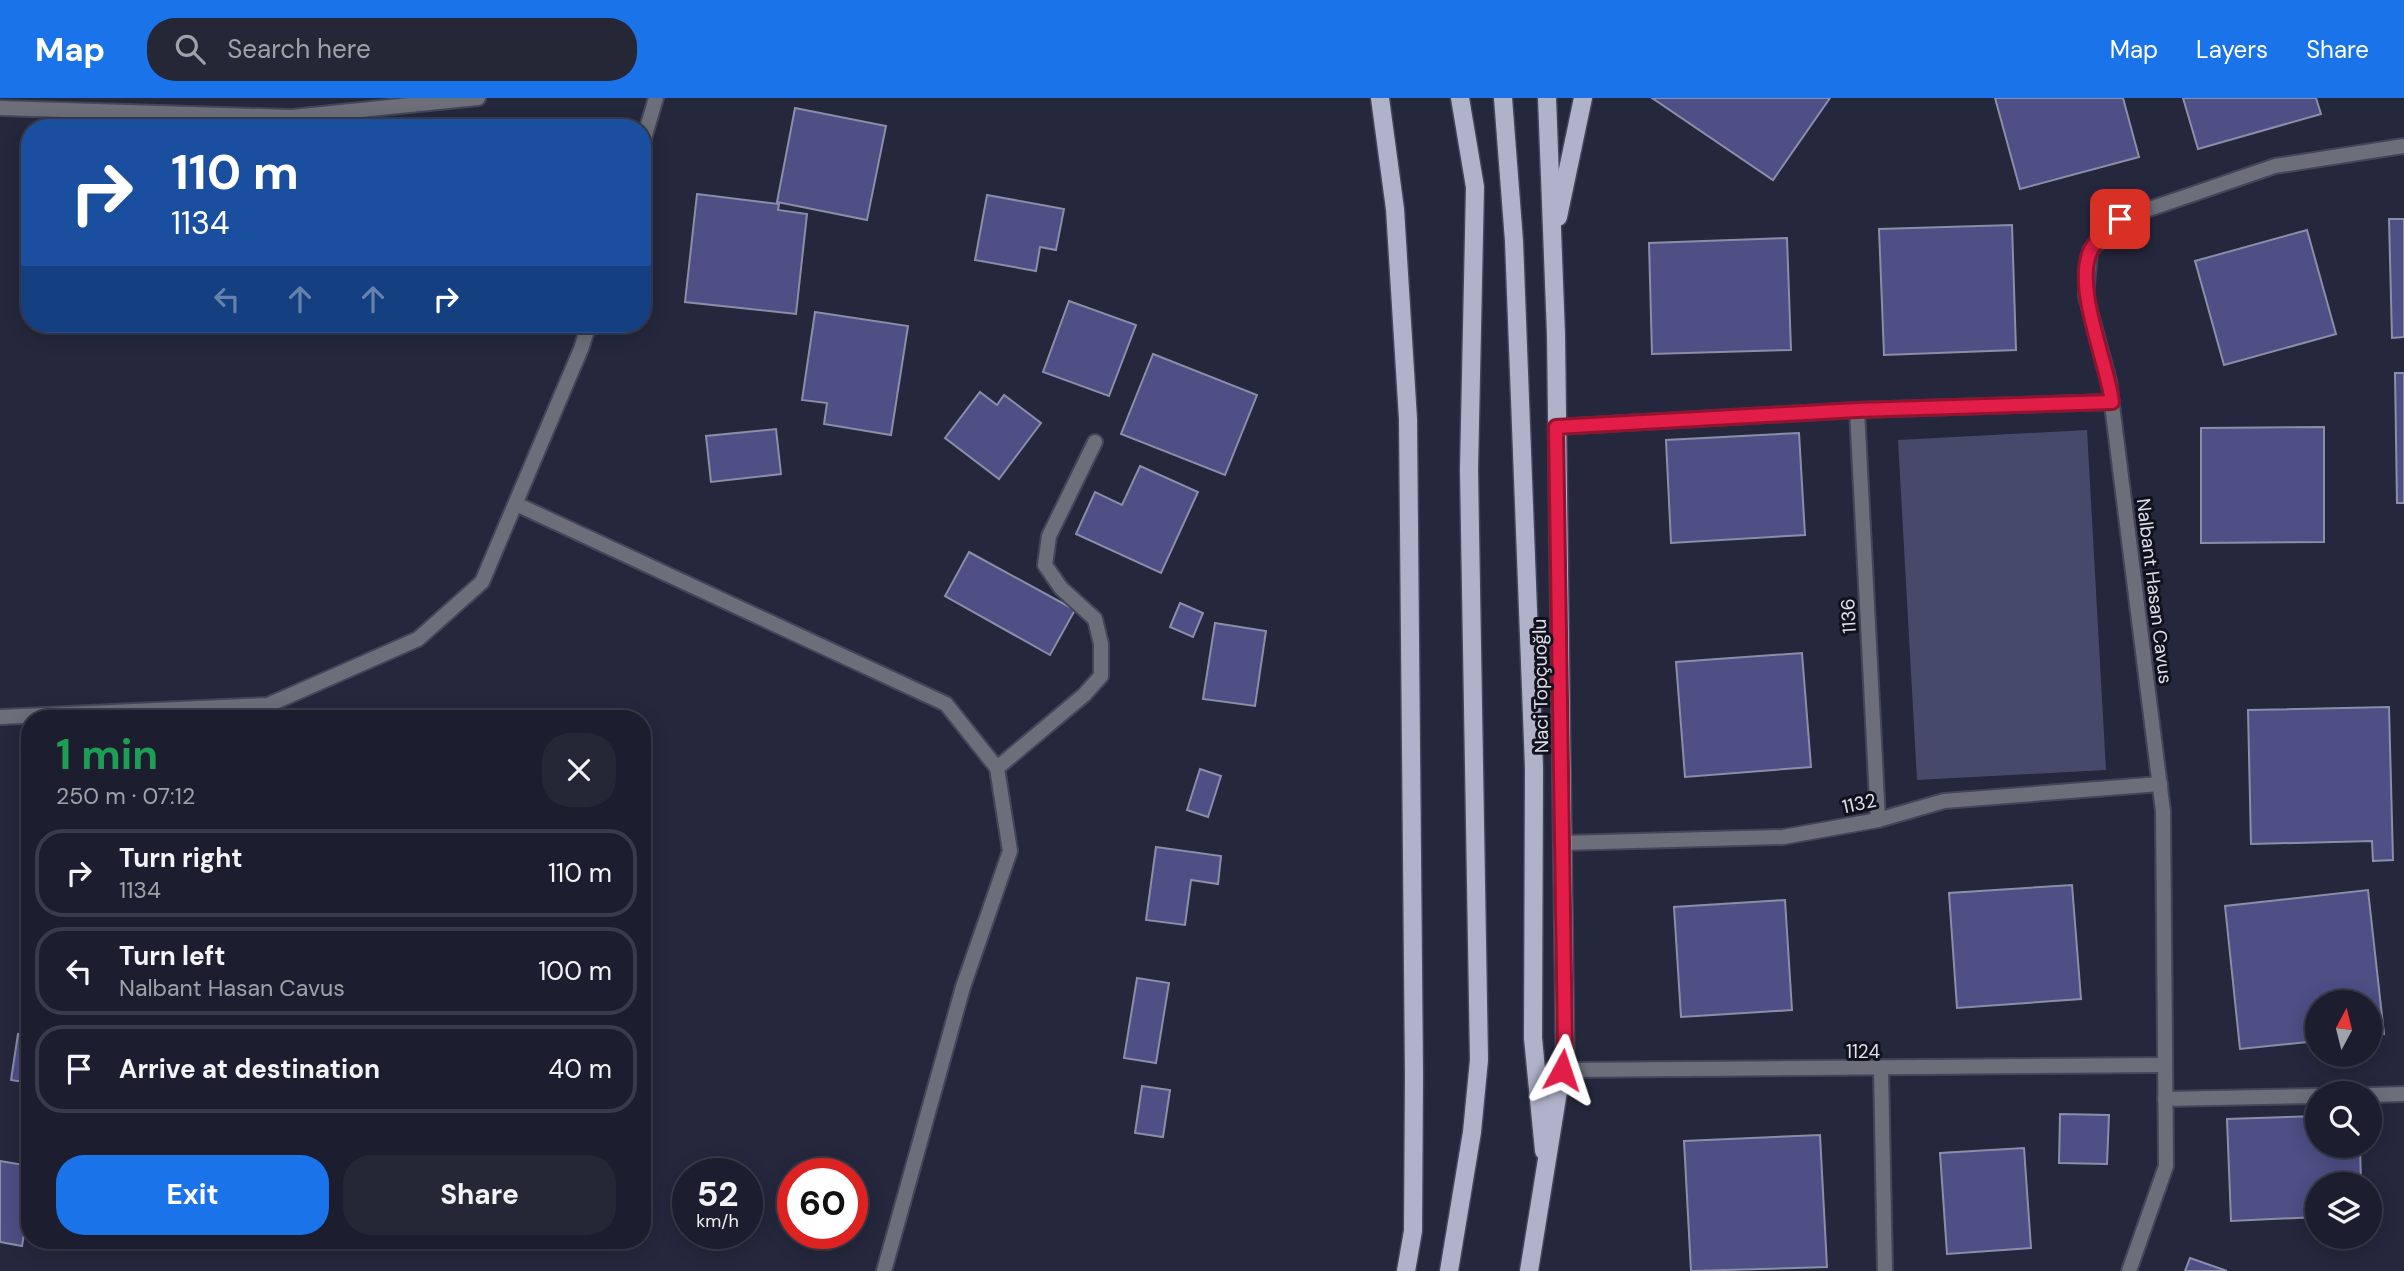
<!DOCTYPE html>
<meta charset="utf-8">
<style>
:root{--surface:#1c1d2e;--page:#252636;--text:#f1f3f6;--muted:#a0a2aa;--line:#3a3b4a;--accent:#1a73e8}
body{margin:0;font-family:"DM Sans",sans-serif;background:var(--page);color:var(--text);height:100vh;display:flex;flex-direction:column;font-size:26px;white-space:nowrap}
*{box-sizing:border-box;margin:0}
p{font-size:23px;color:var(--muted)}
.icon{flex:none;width:38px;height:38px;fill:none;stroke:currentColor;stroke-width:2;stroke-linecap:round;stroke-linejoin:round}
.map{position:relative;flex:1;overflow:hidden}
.details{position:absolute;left:21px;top:612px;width:630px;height:539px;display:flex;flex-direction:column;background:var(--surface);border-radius:28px;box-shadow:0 4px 18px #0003,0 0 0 2px var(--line)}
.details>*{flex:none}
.top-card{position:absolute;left:21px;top:21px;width:630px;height:214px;border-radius:28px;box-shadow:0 4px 18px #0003,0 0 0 2px var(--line);background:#1a4fa0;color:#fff;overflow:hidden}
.needle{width:46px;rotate:7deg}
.controls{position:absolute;left:2305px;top:892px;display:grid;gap:14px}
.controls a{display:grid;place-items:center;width:77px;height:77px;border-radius:50%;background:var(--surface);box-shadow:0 4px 18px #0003,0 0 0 2px var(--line);font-size:35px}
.speed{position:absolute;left:672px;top:1060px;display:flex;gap:14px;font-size:35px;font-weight:700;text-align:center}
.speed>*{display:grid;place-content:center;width:91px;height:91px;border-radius:50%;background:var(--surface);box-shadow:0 4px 18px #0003,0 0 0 2px var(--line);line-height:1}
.speed small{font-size:18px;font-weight:400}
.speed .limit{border:10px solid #d22;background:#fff;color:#111}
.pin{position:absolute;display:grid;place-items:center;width:60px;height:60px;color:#fff;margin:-30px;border-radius:14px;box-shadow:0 4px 10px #0006}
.me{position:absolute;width:77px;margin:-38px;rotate:5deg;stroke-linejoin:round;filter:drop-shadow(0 0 5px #0008)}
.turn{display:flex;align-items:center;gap:24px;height:147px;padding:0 35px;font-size:32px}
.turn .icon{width:91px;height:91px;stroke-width:2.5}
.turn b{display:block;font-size:49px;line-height:60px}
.lanes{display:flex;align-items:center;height:66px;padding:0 35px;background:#0003;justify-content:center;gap:35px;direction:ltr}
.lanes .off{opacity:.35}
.round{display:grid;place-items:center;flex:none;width:74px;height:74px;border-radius:28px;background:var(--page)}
.summary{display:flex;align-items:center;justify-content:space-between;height:119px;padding:0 35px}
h1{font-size:42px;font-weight:700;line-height:52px;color:#1e9e55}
.cta{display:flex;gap:14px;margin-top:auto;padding:14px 35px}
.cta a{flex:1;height:80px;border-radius:28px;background:var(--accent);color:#fff;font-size:28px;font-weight:700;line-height:80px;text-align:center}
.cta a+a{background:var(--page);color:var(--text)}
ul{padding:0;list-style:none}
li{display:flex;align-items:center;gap:21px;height:88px;margin:0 14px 10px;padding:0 21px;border:4px solid var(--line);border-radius:28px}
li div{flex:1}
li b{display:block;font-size:26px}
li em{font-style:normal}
header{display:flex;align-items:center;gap:42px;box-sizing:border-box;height:98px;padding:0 35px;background:var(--accent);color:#fff}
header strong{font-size:33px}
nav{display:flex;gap:38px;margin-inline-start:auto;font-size:24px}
.search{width:490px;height:63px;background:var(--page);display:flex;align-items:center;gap:18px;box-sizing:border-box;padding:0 24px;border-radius:28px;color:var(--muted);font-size:26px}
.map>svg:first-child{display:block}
.green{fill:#47496b}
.building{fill:#4d4f85;stroke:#8b8ea9;stroke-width:2}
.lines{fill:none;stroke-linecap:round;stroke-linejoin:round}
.minor-casing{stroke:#434559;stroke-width:18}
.tertiary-casing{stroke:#434559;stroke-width:18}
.primary-casing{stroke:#434559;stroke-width:21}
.minor{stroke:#6c6e79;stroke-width:14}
.tertiary{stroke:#6c6e79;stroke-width:14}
.primary{stroke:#b0b2ca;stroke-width:18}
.route-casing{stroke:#92132f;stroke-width:18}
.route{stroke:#e11d48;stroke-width:12}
.labels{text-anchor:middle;stroke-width:6;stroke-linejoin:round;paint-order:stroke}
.street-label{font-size:19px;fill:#dee0ee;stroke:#10111b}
</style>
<header>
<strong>Map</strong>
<div class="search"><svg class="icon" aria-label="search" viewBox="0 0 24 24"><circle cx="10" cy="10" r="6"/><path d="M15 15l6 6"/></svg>Search here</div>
<nav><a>Map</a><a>Layers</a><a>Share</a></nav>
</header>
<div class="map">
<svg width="2404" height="1173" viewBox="0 0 2404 1173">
<rect width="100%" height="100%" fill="#25273d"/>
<polygon class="green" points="2087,332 2106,672 1917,682 1898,342"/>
<g class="building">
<polygon points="1652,0 1830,0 1773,82"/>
<polygon points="1995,0 2123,0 2139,59 2020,91"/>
<polygon points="2183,0 2316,0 2321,16 2198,51"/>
<polygon points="795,10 886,28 867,122 777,104"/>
<polygon points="697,96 779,106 778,112 807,116 796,216 685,204"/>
<polygon points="987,97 1064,111 1056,152 1040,149 1036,173 975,162"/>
<polygon points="2389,121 2404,121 2404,239 2392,240"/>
<polygon points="2012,127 2016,252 1884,257 1879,131"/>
<polygon points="2307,132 2336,236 2224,267 2195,163"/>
<polygon points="1787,140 1791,252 1652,256 1649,145"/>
<polygon points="1069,203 1136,227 1109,298 1043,274"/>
<polygon points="815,214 908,228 891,337 824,326 827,305 802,302"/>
<polygon points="1153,256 1257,297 1225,377 1121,336"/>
<polygon points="2395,275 2404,275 2404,405 2397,405"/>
<polygon points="980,294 997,307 1004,297 1041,325 999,381 945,340"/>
<polygon points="2324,329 2324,444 2201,445 2201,330"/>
<polygon points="776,331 781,376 711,384 706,338"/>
<polygon points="1799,335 1805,437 1671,445 1666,342"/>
<polygon points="1140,368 1198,394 1161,475 1076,436 1095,394 1122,407"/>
<polygon points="969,454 1075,512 1050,557 945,498"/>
<polygon points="1180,505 1203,515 1193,539 1170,529"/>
<polygon points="1215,525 1266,533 1255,608 1203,601"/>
<polygon points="1802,555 1811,669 1685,679 1676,564"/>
<polygon points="2389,609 2393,762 2373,763 2372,743 2251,746 2248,612"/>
<polygon points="1200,671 1221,678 1208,719 1187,712"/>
<polygon points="1156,749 1221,758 1218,786 1191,782 1185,827 1146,822"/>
<polygon points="2072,787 2081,901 1957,910 1949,795"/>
<polygon points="2368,792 2384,936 2370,937 2370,905 2317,905 2317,943 2240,951 2225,808"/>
<polygon points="1785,802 1792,912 1681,919 1674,809"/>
<polygon points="1137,880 1169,885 1156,965 1124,960"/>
<polygon points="18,936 30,938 30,985 11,982"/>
<polygon points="1142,988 1170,992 1163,1039 1135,1035"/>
<polygon points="2060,1016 2109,1017 2107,1066 2059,1065"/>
<polygon points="2317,1018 2317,1048 2360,1048 2361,1087 2317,1087 2317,1119 2231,1123 2227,1021"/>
<polygon points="1820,1037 1827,1169 1691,1173 1684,1043"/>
<polygon points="2024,1050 2031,1150 1947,1156 1940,1055"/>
<polygon points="0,1063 30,1068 30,1101 22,1148 0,1144"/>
<polygon points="2190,1160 2227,1173 2185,1173"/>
</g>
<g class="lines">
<g class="minor-casing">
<g id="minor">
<polyline points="642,47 656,0"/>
<polyline points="1857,312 1878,722"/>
<polyline points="1556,329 1857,312 2112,304"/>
<polyline points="516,406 946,606 997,670 1010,753 963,889 884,1173"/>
<polyline points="0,619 268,607 418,541 482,484 581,251 589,226"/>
<polyline points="997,670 1084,597 1101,578 1101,546 1095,521 1061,490 1045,467 1049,438 1095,344"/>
<polyline points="1563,745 1783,739 1878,722 1944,703 2160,686"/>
<polyline points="1562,972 2165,967"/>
<polyline points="1881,972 1885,1173"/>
<polyline points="2370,997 2404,996"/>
<polyline points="2165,1001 2317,998"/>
<polyline points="2129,1173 2166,1068 2163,713 2109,283 2086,198 2090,153 2120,121 2275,68 2404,48"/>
</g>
</g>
<g class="tertiary-casing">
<polyline id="tertiary" points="0,10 292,19 478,0"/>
</g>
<g class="primary-casing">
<g id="primary">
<polyline points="1380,0 1395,111 1408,321 1414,977 1413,1133 1406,1173"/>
<polyline points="1503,0 1514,143 1534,670 1533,940 1544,1053"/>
<polyline points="1558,119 1583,0"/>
<polyline points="1449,1173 1472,1034 1479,962 1469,372 1475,89 1460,0"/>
<polyline points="1529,1173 1565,950 1556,237 1547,0"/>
</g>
</g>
<use href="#minor" class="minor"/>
<use href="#tertiary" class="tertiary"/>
<use href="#primary" class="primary"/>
</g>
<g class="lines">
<g class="route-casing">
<path id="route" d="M1562 972 1565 950 1556 329 1857 312 2112 304C2107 264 2074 190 2090 154 2095 142 2111 130 2120 121"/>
</g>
<use href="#route" class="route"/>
</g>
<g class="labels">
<g class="street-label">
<text transform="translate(2155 493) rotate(83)" y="7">Nalbant Hasan Cavus</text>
<text transform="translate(1848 518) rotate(-93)" y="7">1136</text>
<text transform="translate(1540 588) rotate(-91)" y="7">Naci Topçuoğlu</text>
<text transform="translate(1859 705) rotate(-12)" y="7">1132</text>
<text x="1863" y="960">1124</text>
</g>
</g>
</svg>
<div class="controls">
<a><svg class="needle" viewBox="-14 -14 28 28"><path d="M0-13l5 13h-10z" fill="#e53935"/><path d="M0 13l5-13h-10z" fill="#a0a2aa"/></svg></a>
<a><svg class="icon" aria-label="search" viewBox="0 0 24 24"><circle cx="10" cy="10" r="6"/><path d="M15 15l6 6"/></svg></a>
<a><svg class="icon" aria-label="layers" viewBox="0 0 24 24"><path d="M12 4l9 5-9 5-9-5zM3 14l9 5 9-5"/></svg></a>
</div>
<div class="speed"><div>52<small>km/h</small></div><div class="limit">60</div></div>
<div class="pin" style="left:2120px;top:121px;background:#d93025"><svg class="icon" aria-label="arrive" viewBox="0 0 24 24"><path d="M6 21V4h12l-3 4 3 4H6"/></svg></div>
<svg class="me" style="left:1562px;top:972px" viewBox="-20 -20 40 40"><path d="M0-17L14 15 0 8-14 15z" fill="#e11d48" stroke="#fff" stroke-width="4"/></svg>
<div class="top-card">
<div class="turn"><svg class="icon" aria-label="right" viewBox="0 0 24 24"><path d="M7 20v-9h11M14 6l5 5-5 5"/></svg><div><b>110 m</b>1134</div></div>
<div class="lanes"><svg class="icon off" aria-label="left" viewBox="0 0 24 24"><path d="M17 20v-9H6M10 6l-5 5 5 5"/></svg><svg class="icon off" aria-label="ahead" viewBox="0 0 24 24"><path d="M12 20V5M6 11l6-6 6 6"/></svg><svg class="icon off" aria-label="ahead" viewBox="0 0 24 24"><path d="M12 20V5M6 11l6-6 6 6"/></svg><svg class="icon" aria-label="right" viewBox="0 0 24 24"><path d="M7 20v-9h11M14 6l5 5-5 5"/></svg></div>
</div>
<section class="details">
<div class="summary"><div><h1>1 min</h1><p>250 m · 07:12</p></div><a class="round"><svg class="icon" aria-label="close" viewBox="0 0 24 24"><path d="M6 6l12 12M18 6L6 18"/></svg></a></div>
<ul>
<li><svg class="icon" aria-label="right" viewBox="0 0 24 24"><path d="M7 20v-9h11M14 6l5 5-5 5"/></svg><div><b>Turn right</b><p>1134</p></div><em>110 m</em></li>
<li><svg class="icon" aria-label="left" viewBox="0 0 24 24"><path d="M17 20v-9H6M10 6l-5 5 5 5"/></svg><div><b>Turn left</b><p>Nalbant Hasan Cavus</p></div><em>100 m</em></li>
<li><svg class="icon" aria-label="arrive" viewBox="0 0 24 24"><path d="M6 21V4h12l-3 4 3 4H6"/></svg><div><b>Arrive at destination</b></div><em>40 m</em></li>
</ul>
<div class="cta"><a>Exit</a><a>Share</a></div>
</section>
</div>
